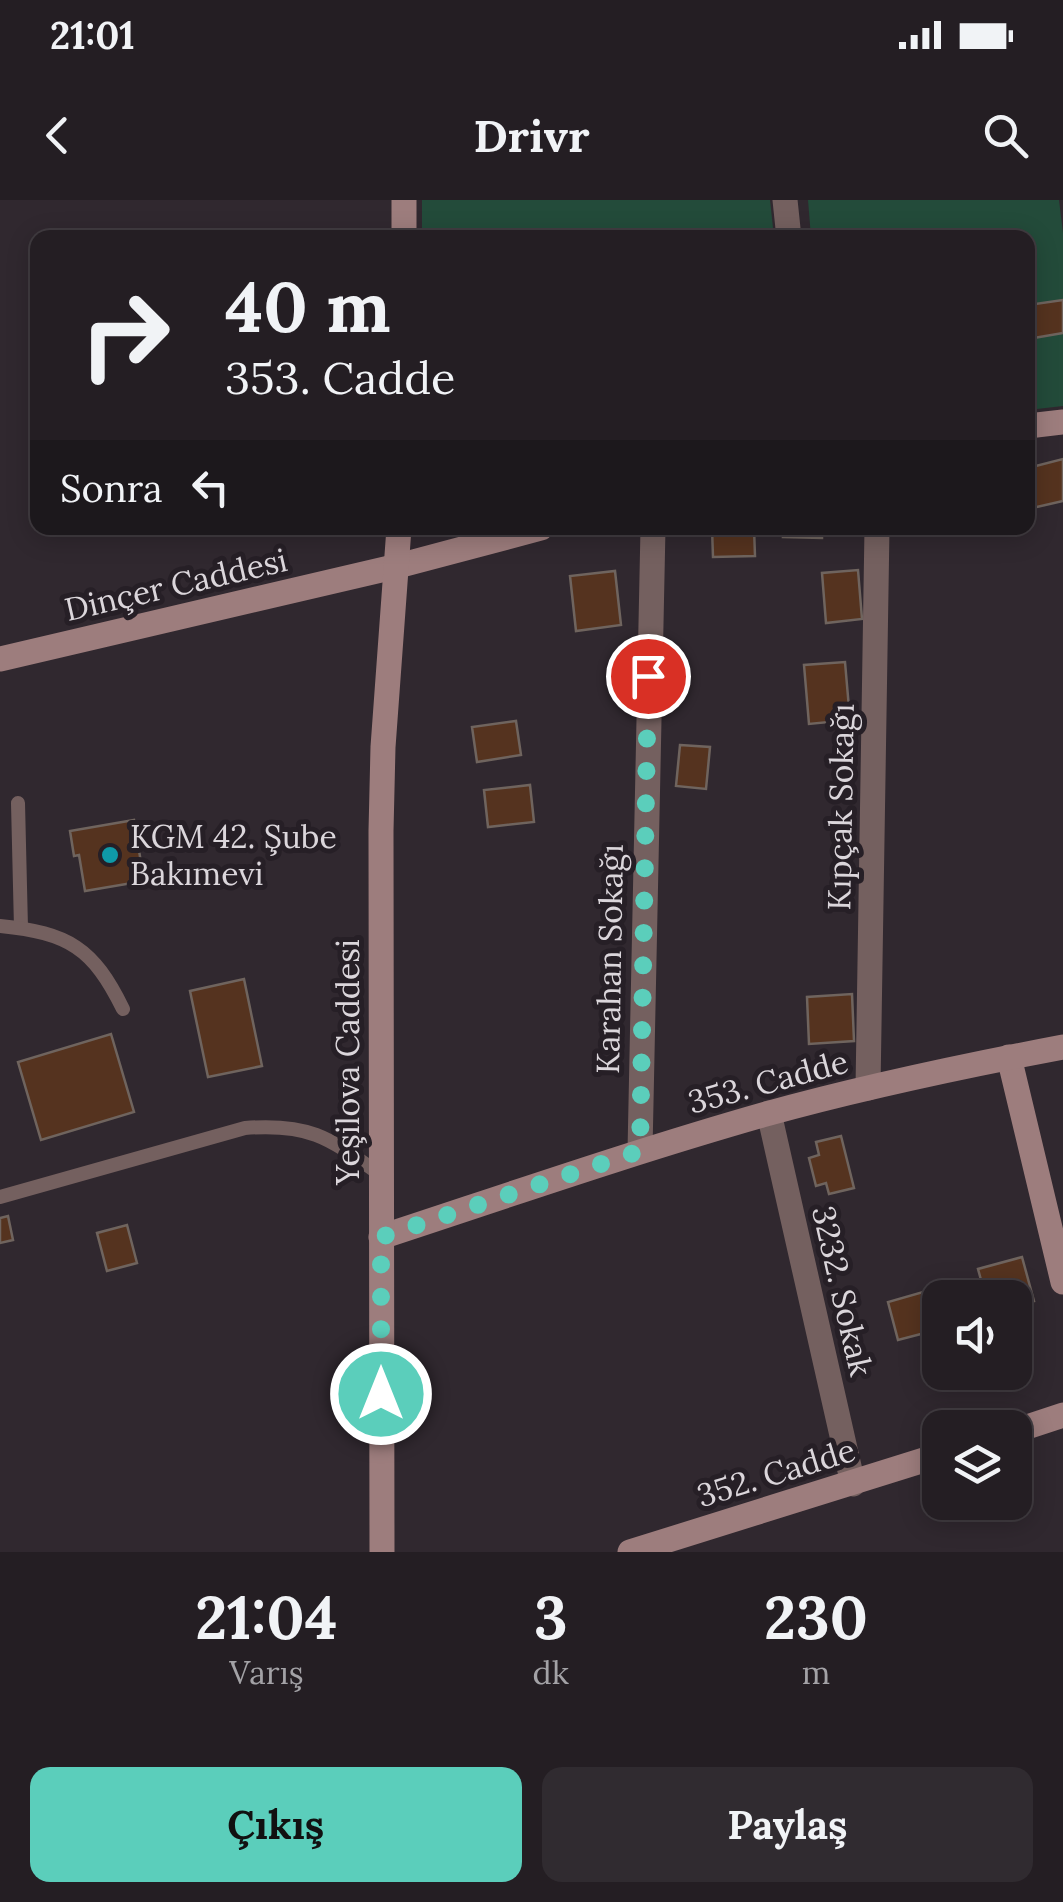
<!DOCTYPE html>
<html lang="tr">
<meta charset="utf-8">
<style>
:root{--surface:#241e23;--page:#302b30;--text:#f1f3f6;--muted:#a3a2a6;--line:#413c41;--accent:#5bcebb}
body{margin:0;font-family:Lora,serif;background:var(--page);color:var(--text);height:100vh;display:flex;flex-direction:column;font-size:38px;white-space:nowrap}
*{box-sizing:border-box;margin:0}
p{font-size:32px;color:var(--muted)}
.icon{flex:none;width:55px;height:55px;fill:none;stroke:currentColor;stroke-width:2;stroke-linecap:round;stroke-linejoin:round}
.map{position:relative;height:1352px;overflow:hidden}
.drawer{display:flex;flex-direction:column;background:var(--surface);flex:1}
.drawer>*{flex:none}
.top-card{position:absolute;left:30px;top:30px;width:1005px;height:305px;border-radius:20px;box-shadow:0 5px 25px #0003,0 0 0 2px var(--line);background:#241e23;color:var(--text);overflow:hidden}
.tools{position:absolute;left:922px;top:1080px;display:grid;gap:20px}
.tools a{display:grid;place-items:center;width:110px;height:110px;border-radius:20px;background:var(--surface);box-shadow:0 5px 25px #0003,0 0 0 2px var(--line);font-size:50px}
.pin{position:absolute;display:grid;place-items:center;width:85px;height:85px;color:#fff;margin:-42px;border:5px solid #fff;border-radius:50%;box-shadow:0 2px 10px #0007}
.me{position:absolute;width:110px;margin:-55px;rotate:0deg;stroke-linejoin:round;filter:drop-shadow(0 0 8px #0008)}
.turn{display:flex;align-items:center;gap:35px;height:210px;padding:0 30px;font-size:45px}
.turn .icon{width:130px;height:130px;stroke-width:2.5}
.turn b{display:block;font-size:70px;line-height:85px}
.then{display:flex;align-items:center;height:95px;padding:0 30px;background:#0003;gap:20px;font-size:38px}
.eta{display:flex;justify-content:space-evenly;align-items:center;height:170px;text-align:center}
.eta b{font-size:60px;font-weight:800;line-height:70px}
.button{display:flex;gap:20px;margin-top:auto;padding:20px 30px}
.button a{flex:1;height:115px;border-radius:20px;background:var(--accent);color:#111;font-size:40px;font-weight:800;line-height:115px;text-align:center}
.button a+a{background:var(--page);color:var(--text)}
.status{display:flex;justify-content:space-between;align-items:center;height:70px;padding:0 50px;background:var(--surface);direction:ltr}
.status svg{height:28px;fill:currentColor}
header{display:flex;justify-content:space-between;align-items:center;height:130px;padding:0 30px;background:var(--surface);font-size:45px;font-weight:800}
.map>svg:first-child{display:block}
.green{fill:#234b3a}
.building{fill:#55331f;stroke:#6f645e;stroke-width:2.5}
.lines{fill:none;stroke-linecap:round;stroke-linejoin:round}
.lane{stroke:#74605f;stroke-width:14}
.street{stroke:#74605f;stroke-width:25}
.secondary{stroke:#9d7d7d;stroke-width:25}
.route{stroke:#5bcebb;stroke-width:18;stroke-dasharray:0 32.4}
.culture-dot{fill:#0f9aa8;stroke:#261f26;stroke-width:4}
.labels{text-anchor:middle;stroke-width:10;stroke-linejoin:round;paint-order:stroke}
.street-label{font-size:32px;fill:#dbd6db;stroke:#261f26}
.poi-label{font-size:32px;fill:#dbd6db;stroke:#261f26;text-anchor:start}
</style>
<div class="status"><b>21:01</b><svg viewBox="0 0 49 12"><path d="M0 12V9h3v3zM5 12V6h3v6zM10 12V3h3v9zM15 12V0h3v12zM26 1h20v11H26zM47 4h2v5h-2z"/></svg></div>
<header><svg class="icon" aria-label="back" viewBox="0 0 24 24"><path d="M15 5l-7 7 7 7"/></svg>Drivr<svg class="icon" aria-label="search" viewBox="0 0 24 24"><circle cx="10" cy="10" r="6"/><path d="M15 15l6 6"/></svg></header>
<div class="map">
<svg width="1063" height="1352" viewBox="0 0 1063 1352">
<rect width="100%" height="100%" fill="#30282f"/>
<g class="green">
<polygon points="422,0 770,0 774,37 422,37"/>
<polygon points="808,0 1059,0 1063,33 1063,206 1028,210 1028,38 811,37"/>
</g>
<g class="building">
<polygon points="1063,100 1063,133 1028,139 1028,105"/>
<polygon points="1063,259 1063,301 1028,309 1028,268"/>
<polygon points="712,328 754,328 755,356 713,357"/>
<polygon points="784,328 822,328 822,338 783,337"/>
<polygon points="858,370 862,419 826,423 822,373"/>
<polygon points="615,371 621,425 576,431 570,376"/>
<polygon points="845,462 850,520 809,524 804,465"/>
<polygon points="516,521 521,555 477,562 472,527"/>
<polygon points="680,545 710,547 706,589 676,586"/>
<polygon points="530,585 534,622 488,627 484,590"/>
<polygon points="134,620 144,681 85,691 79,655 74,656 70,631"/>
<polygon points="244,779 262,866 208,877 190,791"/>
<polygon points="852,794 854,841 809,844 807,797"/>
<polygon points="111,834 134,912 41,940 18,862"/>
<polygon points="841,936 854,988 829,994 826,983 816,986 809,958 819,955 816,942"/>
<polygon points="8,1016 13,1040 0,1043 0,1018"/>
<polygon points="127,1025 137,1063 107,1071 97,1033"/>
<polygon points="1022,1057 1034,1101 1015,1106 1015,1098 986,1098 978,1069"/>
<polygon points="930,1090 940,1129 898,1140 888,1102"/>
</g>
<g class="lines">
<g class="lane">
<polyline points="18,603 21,728"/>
<path d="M0 726C69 733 93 748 123 809"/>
<path d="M0 997 245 928C311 923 329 938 381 975"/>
</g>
<g class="street">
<polyline points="785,0 789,38"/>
<polyline points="868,888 877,328"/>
<polyline points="769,913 853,1284"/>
<polyline points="640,951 653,328"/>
</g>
<g class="secondary">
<polyline points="404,38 404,0"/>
<polyline points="1028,226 1063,222"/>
<polyline points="0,459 398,366 541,328"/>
<polyline points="1009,857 1063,1082"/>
<path d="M381 1037C509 995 636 951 766 914 863 887 963 866 1063 847"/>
<polyline points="1015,1231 1063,1215"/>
<polyline points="382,1352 381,631 383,547 399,328"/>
<polyline points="630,1352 940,1255"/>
</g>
</g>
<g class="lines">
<polyline class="route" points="381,1194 381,1037 640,951 648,476"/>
</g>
<circle class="culture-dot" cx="110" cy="655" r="10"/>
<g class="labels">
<g class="street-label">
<text transform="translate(176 385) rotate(-13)" y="11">Dinçer Caddesi</text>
<text transform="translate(841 607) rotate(-89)" y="11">Kıpçak Sokağı</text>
<text transform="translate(610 759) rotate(-89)" y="11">Karahan Sokağı</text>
<text transform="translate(348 862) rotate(-90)" y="11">Yeşilova Caddesi</text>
<text transform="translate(768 882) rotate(-15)" y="11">353. Cadde</text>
<text transform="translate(842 1091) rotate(77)" y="11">3232. Sokak</text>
<text transform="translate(776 1273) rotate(-17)" y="11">352. Cadde</text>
</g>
<g class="poi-label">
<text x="130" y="648">KGM 42. Şube<tspan x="130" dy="37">Bakımevi</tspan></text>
</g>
</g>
</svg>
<div class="tools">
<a><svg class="icon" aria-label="sound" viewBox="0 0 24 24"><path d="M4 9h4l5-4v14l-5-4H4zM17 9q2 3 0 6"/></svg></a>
<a><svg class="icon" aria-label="layers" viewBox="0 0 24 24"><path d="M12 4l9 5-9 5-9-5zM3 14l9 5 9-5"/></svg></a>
</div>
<div class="pin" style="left:648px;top:476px;background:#d93025"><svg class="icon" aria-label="arrive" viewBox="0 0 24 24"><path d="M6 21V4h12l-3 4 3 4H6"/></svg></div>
<svg class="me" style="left:381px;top:1194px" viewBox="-20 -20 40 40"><circle r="17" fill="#5bcebb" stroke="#fff" stroke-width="3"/><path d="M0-11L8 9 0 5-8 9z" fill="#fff"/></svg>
<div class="top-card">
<div class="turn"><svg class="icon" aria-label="right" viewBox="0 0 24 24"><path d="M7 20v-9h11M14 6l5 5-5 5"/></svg><div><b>40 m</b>353. Cadde</div></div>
<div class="then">Sonra<svg class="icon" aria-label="left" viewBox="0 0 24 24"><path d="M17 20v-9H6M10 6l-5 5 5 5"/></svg></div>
</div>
</div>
<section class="drawer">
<div class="eta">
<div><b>21:04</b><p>Varış</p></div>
<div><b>3</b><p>dk</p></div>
<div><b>230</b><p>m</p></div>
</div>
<div class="button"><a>Çıkış</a><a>Paylaş</a></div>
</section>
